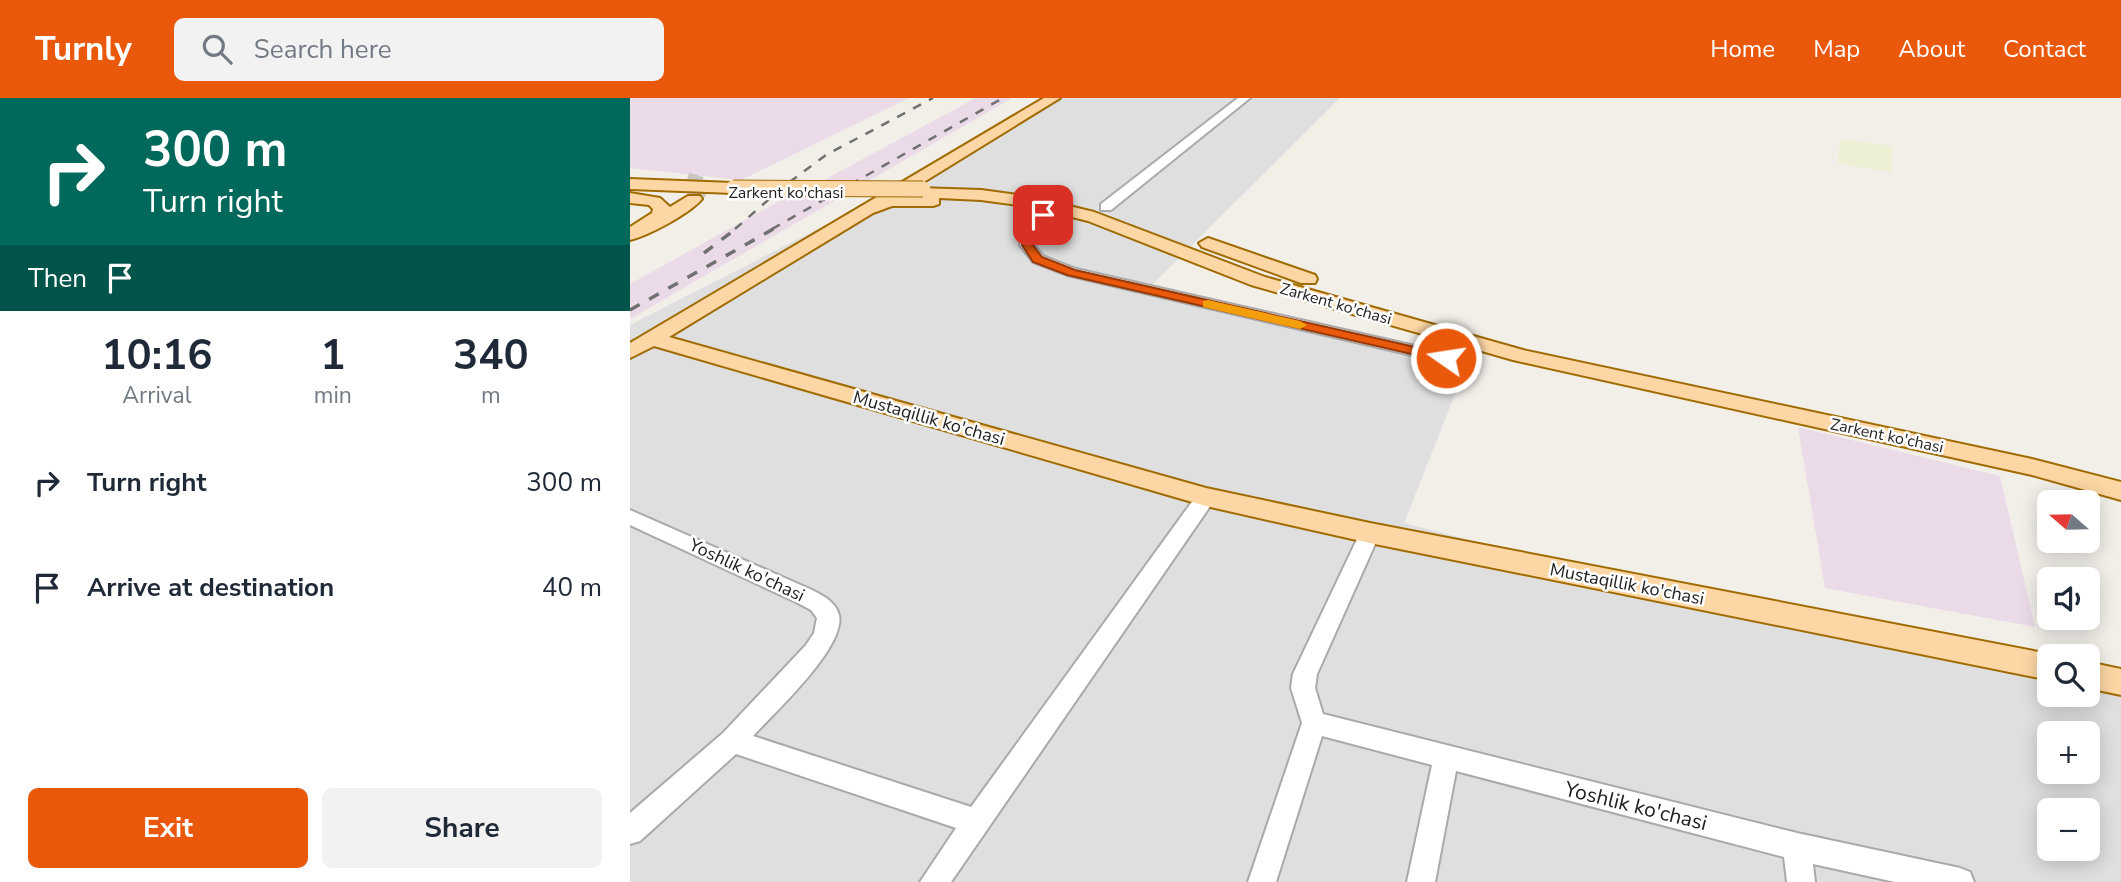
<!DOCTYPE html>
<meta charset="utf-8">
<style>
:root{--surface:#fff;--page:#f2f2f3;--text:#1f2937;--muted:#747a83;--accent:#ea580c}
body{margin:0;font-family:"Nunito Sans",sans-serif;background:var(--page);color:var(--text);height:100vh;display:flex;flex-direction:column;font-size:26px;white-space:nowrap}
*{box-sizing:border-box;margin:0}
p{font-size:23px;color:var(--muted)}
.icon{flex:none;width:38px;height:38px;fill:none;stroke:currentColor;stroke-width:2;stroke-linecap:round;stroke-linejoin:round}
.map{position:relative;flex:1;overflow:hidden}
.panel{display:flex;flex-direction:column;background:var(--surface);width:630px}
.panel>*{flex:none}
.hud{background:#00695c;color:#fff;overflow:hidden}
.needle{width:46px;rotate:290deg}
.fabs{position:absolute;left:1407px;top:392px;display:grid;gap:14px}
.fabs a{display:grid;place-items:center;width:63px;height:63px;border-radius:10px;background:var(--surface);box-shadow:0 4px 18px #0003;font-size:35px}
.pin{position:absolute;display:grid;place-items:center;width:60px;height:60px;color:#fff;margin:-30px;border-radius:14px;box-shadow:0 4px 10px #0006}
.me{position:absolute;width:77px;margin:-38px;rotate:283deg;stroke-linejoin:round;filter:drop-shadow(0 0 5px #0008)}
.turn{display:flex;align-items:center;gap:24px;height:147px;padding:0 28px;font-size:32px}
.turn .icon{width:91px;height:91px;stroke-width:2.5}
.turn b{display:block;font-size:49px;line-height:60px}
.then{display:flex;align-items:center;height:66px;padding:0 28px;background:#0003;gap:14px;font-size:26px}
.eta{display:flex;justify-content:space-evenly;align-items:center;height:119px;text-align:center}
.eta b{font-size:42px;font-weight:700;line-height:49px}
.button{display:flex;gap:14px;margin-top:auto;padding:14px 28px}
.button a{flex:1;height:80px;border-radius:10px;background:var(--accent);color:#fff;font-size:28px;font-weight:700;line-height:80px;text-align:center}
.button a+a{background:var(--page);color:var(--text)}
ul{padding:0;list-style:none}
li{display:flex;align-items:center;gap:21px;height:105px;padding:0 28px}
li div{flex:1}
li b{display:block;font-size:26px}
li em{font-style:normal}
header{display:flex;align-items:center;gap:42px;box-sizing:border-box;height:98px;padding:0 35px;background:var(--accent);color:#fff}
header strong{font-size:33px}
nav{display:flex;gap:38px;margin-inline-start:auto;font-size:24px}
.search{width:490px;height:63px;background:var(--page);display:flex;align-items:center;gap:18px;box-sizing:border-box;padding:0 24px;border-radius:10px;color:var(--muted);font-size:26px}
main{display:flex;flex:1;min-height:0}
.map>svg:first-child{display:block}
.residential{fill:#e0dfdf;fill-rule:evenodd}
.industrial{fill:#ebdbe8}
.farmland{fill:#eef0d5}
.lines{fill:none;stroke-linecap:round;stroke-linejoin:round}
.major-tunnel{stroke:#c8c6c1;stroke-width:15;stroke-dasharray:15 8;stroke-linecap:butt}
.minor-casing{stroke:#a9a9a9;stroke-width:4}
.major-casing{stroke:#a06b00;stroke-width:4}
.minor{fill:#fff;fill-rule:evenodd}
.major{fill:#fcd6a4;fill-rule:evenodd}
.rail-far1{stroke:#707070;stroke-width:2.5;stroke-dasharray:9 9;stroke-linecap:butt}
.rail{stroke:#707070;stroke-width:3.5;stroke-dasharray:11 11;stroke-linecap:butt}
.major-bridge-casing{stroke:#a06b00;stroke-width:17;stroke-linecap:butt}
.major-bridge{stroke:#fcd6a4;stroke-width:15}
.route{fill:#ea580c;stroke:#983908;stroke-width:2}
.slow{fill:#f59e0b}
.labels{text-anchor:middle;stroke-width:5;stroke-linejoin:round;paint-order:stroke}
.far-street-label{font-size:16px;fill:#222;stroke:#fff}
.street-label{font-size:18px;fill:#222;stroke:#fff}
.near-street-label{font-size:21px;fill:#222;stroke:#fff}
</style>
<header>
<strong>Turnly</strong>
<div class="search"><svg class="icon" aria-label="search" viewBox="0 0 24 24"><circle cx="10" cy="10" r="6"/><path d="M15 15l6 6"/></svg>Search here</div>
<nav><a>Home</a><a>Map</a><a>About</a><a>Contact</a></nav>
</header>
<main>
<section class="panel">
<div class="hud">
<div class="turn"><svg class="icon" aria-label="right" viewBox="0 0 24 24"><path d="M7 20v-9h11M14 6l5 5-5 5"/></svg><div><b>300 m</b>Turn right</div></div>
<div class="then">Then<svg class="icon" aria-label="arrive" viewBox="0 0 24 24"><path d="M6 21V4h12l-3 4 3 4H6"/></svg></div>
</div>
<div class="eta">
<div><b>10:16</b><p>Arrival</p></div>
<div><b>1</b><p>min</p></div>
<div><b>340</b><p>m</p></div>
</div>
<ul>
<li><svg class="icon" aria-label="right" viewBox="0 0 24 24"><path d="M7 20v-9h11M14 6l5 5-5 5"/></svg><div><b>Turn right</b></div><em>300 m</em></li>
<li><svg class="icon" aria-label="arrive" viewBox="0 0 24 24"><path d="M6 21V4h12l-3 4 3 4H6"/></svg><div><b>Arrive at destination</b></div><em>40 m</em></li>
</ul>
<div class="button"><a>Exit</a><a>Share</a></div>
</section>
<div class="map">
<svg width="1491" height="784" viewBox="0 0 1491 784">
<rect width="100%" height="100%" fill="#f2efe9"/>
<path class="residential" d="M432 0H710L514 195 838 264 774 425 1194 533 1419 579V597H1458V587L1491 593V784H0V227L372 37ZM1419 635H1458V674H1419ZM1419 712H1458V751H1419Z"/>
<g class="industrial">
<polygon points="0,0 279,0 111,82 0,70"/>
<polygon points="346,0 382,0 0,221 0,186 162,96 168,96"/>
<polygon points="1168,329 1370,378 1405,529 1195,490"/>
</g>
<polygon class="farmland" points="1210,41 1262,48 1262,74 1208,66"/>
<g class="lines">
<polyline class="major-tunnel" points="57,82 74,87 64,101"/>
<g class="minor-casing">
<g id="minor">
<polygon points="608,0 620,0 481,112 471,112 471,106"/>
<path d="M413 113 420 117 407 131 404 147 413 158 446 171 816 255 824 260 816 265 437 177 403 164 390 147C394 133 398 119 413 113Z"/>
<path d="M576 392 583 394 586 399 583 404 321 784H290L326 730 106 656 10 743 0 746V715L93 635 176 547 184 535 187 520 181 512 166 504 0 427V412L182 492C192 497 206 504 209 517 216 549 144 615 123 638L341 709 569 394Z"/>
<polygon points="740,427 747,430 750,435 687,576 685,590 693,616 1167,735 1330,770 1340,774 1344,784 1265,784 1183,766 1185,784 1157,784 1154,759 826,673 805,784 777,784 802,667 692,638 646,784 618,784 672,625 661,590 663,576 730,435 733,430"/>
</g>
</g>
<g class="major-casing">
<g id="major">
<polygon points="414,0 430,0 271,98 282,98 280,95 282,92 288,90 351,92 402,99 464,114 635,179 893,252 1402,361 1491,384 1491,402 1402,377 883,262 621,187 458,123 402,109 351,102 309,100 309,106 303,108 262,108 243,115 39,239 576,390 740,425 1419,556 1425,558 1419,558 1419,582 740,445 576,408 24,248 0,260 0,245"/>
<polygon points="0,81 103,85 111,90 103,95 0,91"/>
<path d="M0 95 30 100 40 109 58 98H70L72 101C59 116 18 138 0 142V129L22 115 23 111 19 107 0 105Z"/>
<polygon points="578,140 685,177 687,181 685,185 671,185 572,149 569,145"/>
<polygon points="1458,564 1491,571 1491,597 1458,590"/>
</g>
</g>
<use href="#minor" class="minor"/>
<use href="#major" class="major"/>
<g class="rail-far1">
<polyline points="105,131 153,89 196,57 303,0"/>
<polyline points="142,131 373,0"/>
</g>
<g class="rail">
<polyline points="74,155 107,130"/>
<polyline points="0,212 145,130"/>
</g>
<g class="major-bridge-casing">
<polyline id="major-bridge" points="103,90 293,91"/>
</g>
<use href="#major-bridge" class="major-bridge"/>
</g>
<polygon class="route" points="409,115 418,117 406,131 403,147 412,159 445,172 816,256 822,260 816,264 437,177 403,164 392,147 395,130"/>
<polygon class="slow" points="578,202 670,223 677,227 670,231 573,209 573,203"/>
<g class="labels">
<g class="far-street-label">
<text x="156" y="100">Zarkent ko'chasi</text>
<text transform="translate(706 205) rotate(16)" y="6">Zarkent ko'chasi</text>
<text transform="translate(1257 337) rotate(12)" y="6">Zarkent ko'chasi</text>
</g>
<g class="street-label">
<text transform="translate(299 320) rotate(16)" y="6">Mustaqillik ko'chasi</text>
<text transform="translate(117 472) rotate(25)" y="6">Yoshlik ko'chasi</text>
<text transform="translate(997 486) rotate(11)" y="6">Mustaqillik ko'chasi</text>
</g>
<g class="near-street-label">
<text transform="translate(1006 708) rotate(14)" y="7">Yoshlik ko'chasi</text>
</g>
</g>
</svg>
<div class="fabs">
<a><svg class="needle" viewBox="-14 -14 28 28"><path d="M0-13l5 13h-10z" fill="#e53935"/><path d="M0 13l5-13h-10z" fill="#747a83"/></svg></a>
<a><svg class="icon" aria-label="sound" viewBox="0 0 24 24"><path d="M4 9h4l5-4v14l-5-4H4zM17 9q2 3 0 6"/></svg></a>
<a><svg class="icon" aria-label="search" viewBox="0 0 24 24"><circle cx="10" cy="10" r="6"/><path d="M15 15l6 6"/></svg></a>
<a>+</a>
<a>−</a>
</div>
<div class="pin" style="left:413px;top:117px;background:#d93025"><svg class="icon" aria-label="arrive" viewBox="0 0 24 24"><path d="M6 21V4h12l-3 4 3 4H6"/></svg></div>
<svg class="me" style="left:816px;top:260px" viewBox="-20 -20 40 40"><circle r="17" fill="#ea580c" stroke="#fff" stroke-width="3"/><path d="M0-11L8 9 0 5-8 9z" fill="#fff"/></svg>
</div>
</main>
